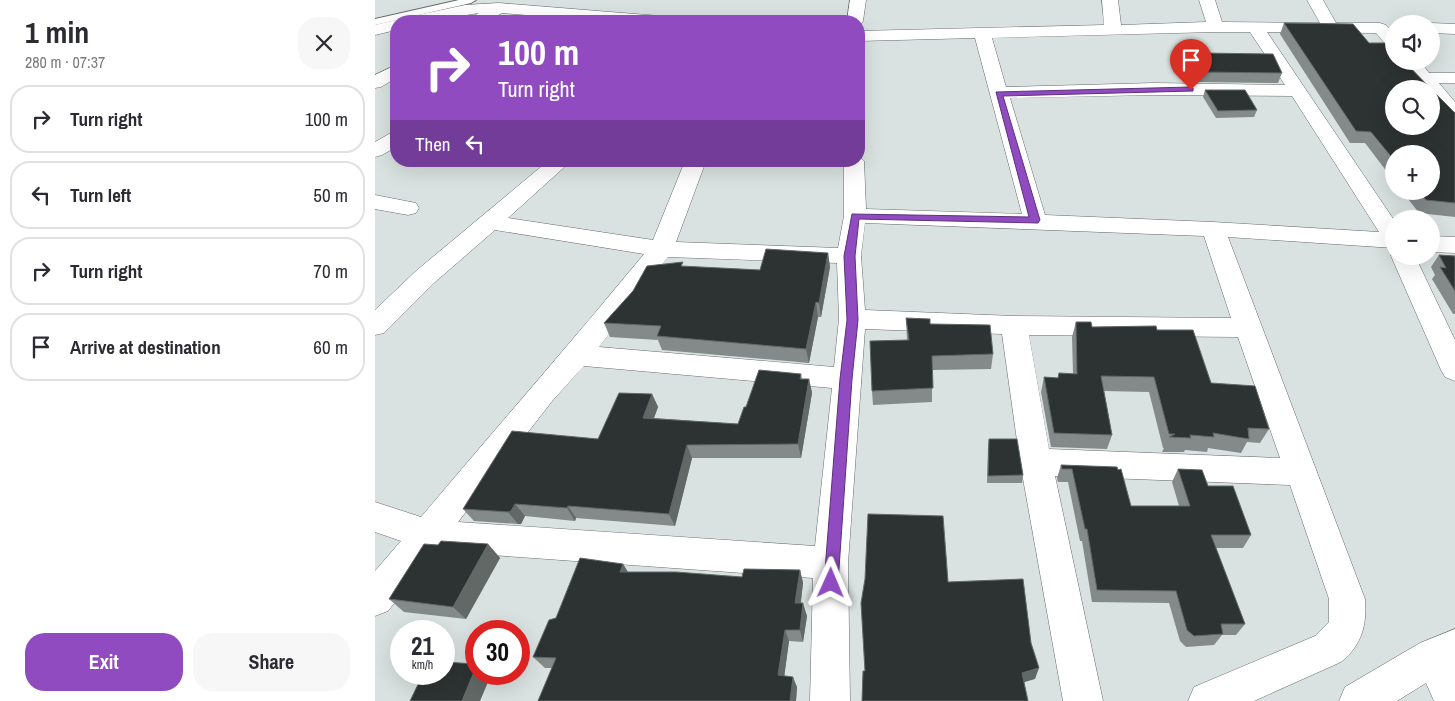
<!DOCTYPE html>
<meta charset="utf-8">
<style>
:root{--surface:#fff;--page:#f7f7f7;--text:#2b2b33;--muted:#7c7c81;--line:#e1e1e2;--accent:#8f4bbf}
body{margin:0;font-family:"Archivo Narrow",sans-serif;background:var(--page);color:var(--text);height:100vh;display:flex;flex-direction:column;font-size:19px;white-space:nowrap}
*{box-sizing:border-box;margin:0}
p{font-size:16px;color:var(--muted)}
.icon{flex:none;width:28px;height:28px;fill:none;stroke:currentColor;stroke-width:2;stroke-linecap:round;stroke-linejoin:round}
.map{position:relative;flex:1;overflow:hidden}
.details{display:flex;flex-direction:column;background:var(--surface);width:375px}
.details>*{flex:none}
.banner{position:absolute;left:15px;top:15px;width:475px;height:152px;border-radius:20px;box-shadow:0 5px 20px #0002;background:#8f4bbf;color:#fff;overflow:hidden}
.controls{position:absolute;left:1010px;top:15px;display:grid;gap:10px}
.controls a{display:grid;place-items:center;width:55px;height:55px;border-radius:50%;background:var(--surface);box-shadow:0 5px 20px #0002;font-size:25px}
.speed{position:absolute;left:15px;top:620px;display:flex;gap:10px;font-size:25px;font-weight:700;text-align:center}
.speed>*{display:grid;place-content:center;width:65px;height:65px;border-radius:50%;background:var(--surface);box-shadow:0 5px 20px #0002;line-height:1}
.speed small{font-size:12px;font-weight:400}
.speed .limit{border:8px solid #d22;background:#fff;color:#111}
.pin{position:absolute;display:grid;place-items:center;width:42px;height:42px;color:#fff;margin:-51px -21px;border-radius:50% 50% 50% 0;rotate:-45deg;box-shadow:0 0 5px #0007}
.pin .icon{rotate:45deg}
.me{position:absolute;width:55px;margin:-28px;rotate:1deg;stroke-linejoin:round;filter:drop-shadow(0 0 4px #0008)}
.turn{display:flex;align-items:center;gap:18px;height:105px;padding:0 25px;font-size:22px}
.turn .icon{width:65px;height:65px;stroke-width:2.5}
.turn b{display:block;font-size:35px;line-height:42px}
.then{display:flex;align-items:center;height:48px;padding:0 25px;background:#0003;gap:10px;font-size:19px}
.round{display:grid;place-items:center;flex:none;width:52px;height:52px;border-radius:20px;background:var(--page)}
.headline{display:flex;align-items:center;justify-content:space-between;height:85px;padding:0 25px}
h1{font-size:30px;font-weight:800;line-height:38px}
.action{display:flex;gap:10px;margin-top:auto;padding:10px 25px}
.action a{flex:1;height:58px;border-radius:20px;background:var(--accent);color:#fff;font-size:20px;font-weight:800;line-height:58px;text-align:center}
.action a+a{background:var(--page);color:var(--text)}
ul{padding:0;list-style:none}
li{display:flex;align-items:center;gap:15px;height:68px;margin:0 10px 8px;padding:0 15px;border:2px solid var(--line);border-radius:20px}
li div{flex:1}
li b{display:block;font-size:19px}
li em{font-style:normal}
main{display:flex;flex:1;min-height:0}
.map>svg:first-child{display:block}
.lines{fill:none;stroke-linecap:round;stroke-linejoin:round}
.service-casing{stroke:#646b6a;stroke-width:2}
.minor-casing{stroke:#646b6a;stroke-width:1}
.service{fill:#fff;fill-rule:evenodd}
.minor{fill:#fff;fill-rule:evenodd}
.wall{fill:#838a89}
.shaded-wall{fill:#616866}
.building{fill:#2d3332;stroke:#616866}
.route{fill:#8f4bbf;stroke:#5d317c}
</style>
<main>
<section class="details">
<div class="headline"><div><h1>1 min</h1><p>280 m · 07:37</p></div><a class="round"><svg class="icon" aria-label="close" viewBox="0 0 24 24"><path d="M6 6l12 12M18 6L6 18"/></svg></a></div>
<ul>
<li><svg class="icon" aria-label="right" viewBox="0 0 24 24"><path d="M7 20v-9h11M14 6l5 5-5 5"/></svg><div><b>Turn right</b></div><em>100 m</em></li>
<li><svg class="icon" aria-label="left" viewBox="0 0 24 24"><path d="M17 20v-9H6M10 6l-5 5 5 5"/></svg><div><b>Turn left</b></div><em>50 m</em></li>
<li><svg class="icon" aria-label="right" viewBox="0 0 24 24"><path d="M7 20v-9h11M14 6l5 5-5 5"/></svg><div><b>Turn right</b></div><em>70 m</em></li>
<li><svg class="icon" aria-label="arrive" viewBox="0 0 24 24"><path d="M6 21V4h12l-3 4 3 4H6"/></svg><div><b>Arrive at destination</b></div><em>60 m</em></li>
</ul>
<div class="action"><a>Exit</a><a>Share</a></div>
</section>
<div class="map">
<svg width="1080" height="701" viewBox="0 0 1080 701">
<rect width="100%" height="100%" fill="#d9e2e0"/>
<g class="lines">
<g class="service-casing">
<polygon id="service" points="84,0 101,0 96,3 0,25 0,19"/>
</g>
<g class="minor-casing">
<g id="minor">
<polygon points="475,0 491,0 488,21 486,24 484,25 484,21 472,21"/>
<path d="M727 0H743L746 25 831 22 824 0H840L847 22 945 23 932 0H948L961 23H1005L1011 25 1019 33V48L1013 47 1001 33 892 32 1019 220V248L853 237 990 599C992 625 987 645 966 662L879 701H813L819 687 940 636 954 622V599L915 485 680 476 728 701H688L645 462 627 334 490 329 473 563 475 701H435L438 578 60 551 13 611 0 616V571L26 541 0 532V502L46 517C120 429 196 343 269 254L120 230 59 283 9 333 0 335V310L41 271 173 161H196L133 218 278 240 310 161H331L301 242 463 248 469 216V161H484V156L489 161 491 209 647 214 600 38 484 41V31L729 25ZM840 32H875L910 85 779 83 631 87 617 38ZM779 95 917 96 1004 232 838 222 670 215 635 98ZM490 223 829 236 856 318 639 316 490 310 486 256ZM293 257 462 263 464 319 459 367 224 347ZM654 335 863 337 905 458 674 449ZM209 366 457 388 440 546 83 522 178 400Z"/>
<polygon points="124,3 285,16 291,18 293,21 232,21 206,19 203,21 185,21 187,18 127,13 112,21 93,21 95,18 104,13 54,21 27,21 29,18 90,5"/>
<polygon points="21,20 25,21 21,21 21,30 0,35 0,25"/>
<polygon points="1056,23 1080,24 1080,34 1056,33 1056,24 1054,24"/>
<polygon points="1026,61 1045,61 1054,73 1080,73 1080,83 1064,83 1080,102 1080,120 1073,118 1056,98 1056,89 1049,89"/>
<polygon points="21,65 21,78 6,87 0,88 0,75"/>
<polygon points="21,132 21,147 7,155 0,157 0,142 14,134"/>
<polygon points="0,195 41,203 44,208 41,213 33,215 0,209"/>
<polygon points="1056,236 1080,237 1080,253 1056,252"/>
<polygon points="1019,252 1019,256 1040,256 1080,340 1080,381 1070,377 1066,370 1016,256"/>
<polygon points="1080,629 1080,701 1059,701 1051,683 1022,701 964,701 970,687 1045,643"/>
</g>
</g>
<use href="#service" class="service"/>
<use href="#minor" class="minor"/>
</g>
<g class="wall">
<polygon points="909,23 994,43 1080,113 1080,217 1044,213 1027,191 1056,191 1019,154 1019,181 990,143 975,143 905,34"/>
<polygon points="825,53 907,73 903,83 821,82 822,63"/>
<polygon points="830,90 882,110 879,117 841,118 828,97"/>
<polygon points="453,253 455,267 446,317 443,317 434,363 287,350 283,340 235,337 229,323 309,267 385,270"/>
<polygon points="1064,255 1080,256 1080,314 1078,314 1057,279 1060,275 1056,267"/>
<polygon points="531,318 555,324 618,354 616,369 557,370 557,402 498,405 497,391 532,340"/>
<polygon points="701,322 717,327 782,330 836,383 894,429 885,443 872,442 866,453 833,448 832,452 810,450 809,452 787,452 789,448 788,448 774,392 729,391 737,435 732,449 676,447 666,392 669,377 683,378 698,374 697,337"/>
<polygon points="426,374 427,379 434,379 437,393 426,458 317,458 300,526 201,518 200,521 150,516 146,524 143,524 99,521 88,509 223,439 277,394 283,407 279,418 363,424 371,407"/>
<polygon points="614,439 648,475 647,483 612,483 613,446"/>
<polygon points="686,465 743,470 756,506 804,506 797,482 803,469 833,486 876,535 868,548 841,548 870,624 861,635 847,635 839,645 811,647 805,641 794,603 717,602 707,541 705,541 693,482 683,482 682,478"/>
<polygon points="113,544 125,558 91,619 29,612 14,599"/>
<polygon points="248,564 253,572 367,577 425,570 428,583 426,603 432,616 428,642 414,641 409,676 422,687 421,701 163,701 177,668 170,668 158,657 181,618"/>
</g>
<g class="shaded-wall">
<polygon points="453,253 455,267 446,317 444,303"/>
<polygon points="441,302 443,317 434,363 431,349"/>
<polygon points="434,379 437,393 426,458 423,444"/>
<polygon points="277,394 283,407 274,431 268,418"/>
<polygon points="312,445 317,458 300,526 294,514"/>
<polygon points="140,504 150,516 146,524 143,524 133,512"/>
<polygon points="193,506 201,518 200,521 192,508"/>
<polygon points="113,544 125,558 91,619 78,607"/>
<polygon points="248,564 256,577 245,572"/>
<polygon points="425,570 428,583 424,615 420,603"/>
<polygon points="428,603 432,616 428,642 425,630"/>
<polygon points="410,630 414,641 408,686 403,675"/>
<polygon points="101,667 101,674 115,674 116,675 105,701 87,701"/>
<polygon points="664,668 660,679 643,684 647,673"/>
<polygon points="418,677 422,687 421,701 415,701"/>
</g>
<g class="building">
<polygon points="909,23 978,24 994,43 1012,43 1019,51 1019,61 1029,61 1056,89 1019,89 1019,126 1056,126 1056,89 1080,113 1080,203 1051,200 1044,191 1056,191 1056,154 1019,154 1019,160 996,132 981,131"/>
<polygon points="825,53 898,54 907,73 824,72"/>
<polygon points="830,90 870,90 882,110 843,111"/>
<polygon points="391,249 453,253 444,303 441,302 431,349 282,336 286,326 229,323 258,291 272,266 308,262 306,266 385,270"/>
<polygon points="1064,255 1080,256 1080,291 1065,267 1071,268"/>
<polygon points="531,318 555,319 555,324 615,325 618,354 557,356 558,388 497,391 495,341 534,340"/>
<polygon points="701,322 716,322 717,327 781,326 782,330 818,330 836,383 880,386 894,429 873,428 874,439 838,433 839,437 815,435 816,438 794,437 800,434 794,434 779,377 726,376 737,435 679,433 669,377 683,378 684,373 702,374"/>
<polygon points="384,370 426,374 425,379 434,379 423,444 312,445 294,514 193,506 192,508 140,504 136,511 133,512 88,509 137,431 223,439 244,393 277,394 268,418 363,424 369,407 371,407"/>
<polygon points="614,439 642,439 648,475 613,476"/>
<polygon points="686,465 742,467 743,470 746,469 756,506 815,506 803,469 827,470 833,486 858,486 876,535 836,535 870,624 846,624 848,634 819,636 812,630 801,591 722,590 712,529 710,529 697,469 687,469"/>
<polygon points="493,514 568,516 573,582 648,579 656,643 664,668 647,673 653,701 487,701 488,671 490,671 486,603 490,579"/>
<polygon points="66,541 113,544 78,607 14,599 49,544 63,545"/>
<polygon points="205,558 248,564 245,572 301,572 367,577 369,569 425,570 420,603 428,603 425,630 410,630 403,675 418,677 415,701 163,701 181,658 158,657 174,620 181,618"/>
<polygon points="69,662 101,664 101,667 87,701 35,701 48,674 69,674"/>
</g>
<polygon class="route" points="816,87 818,88 818,91 628,96 665,220 663,223 484,219 480,256 483,320 477,379 463,583 461,588 456,590 451,588 449,583 465,379 472,320 469,256 477,214 654,217 621,92"/>
</svg>
<div class="controls">
<a><svg class="icon" aria-label="sound" viewBox="0 0 24 24"><path d="M4 9h4l5-4v14l-5-4H4zM17 9q2 3 0 6"/></svg></a>
<a><svg class="icon" aria-label="search" viewBox="0 0 24 24"><circle cx="10" cy="10" r="6"/><path d="M15 15l6 6"/></svg></a>
<a>+</a>
<a>−</a>
</div>
<div class="speed"><div>21<small>km/h</small></div><div class="limit">30</div></div>
<div class="pin" style="left:816px;top:90px;background:#d93025"><svg class="icon" aria-label="arrive" viewBox="0 0 24 24"><path d="M6 21V4h12l-3 4 3 4H6"/></svg></div>
<svg class="me" style="left:456px;top:583px" viewBox="-20 -20 40 40"><path d="M0-17L14 15 0 8-14 15z" fill="#8f4bbf" stroke="#fff" stroke-width="4"/></svg>
<div class="banner">
<div class="turn"><svg class="icon" aria-label="right" viewBox="0 0 24 24"><path d="M7 20v-9h11M14 6l5 5-5 5"/></svg><div><b>100 m</b>Turn right</div></div>
<div class="then">Then<svg class="icon" aria-label="left" viewBox="0 0 24 24"><path d="M17 20v-9H6M10 6l-5 5 5 5"/></svg></div>
</div>
</div>
</main>
